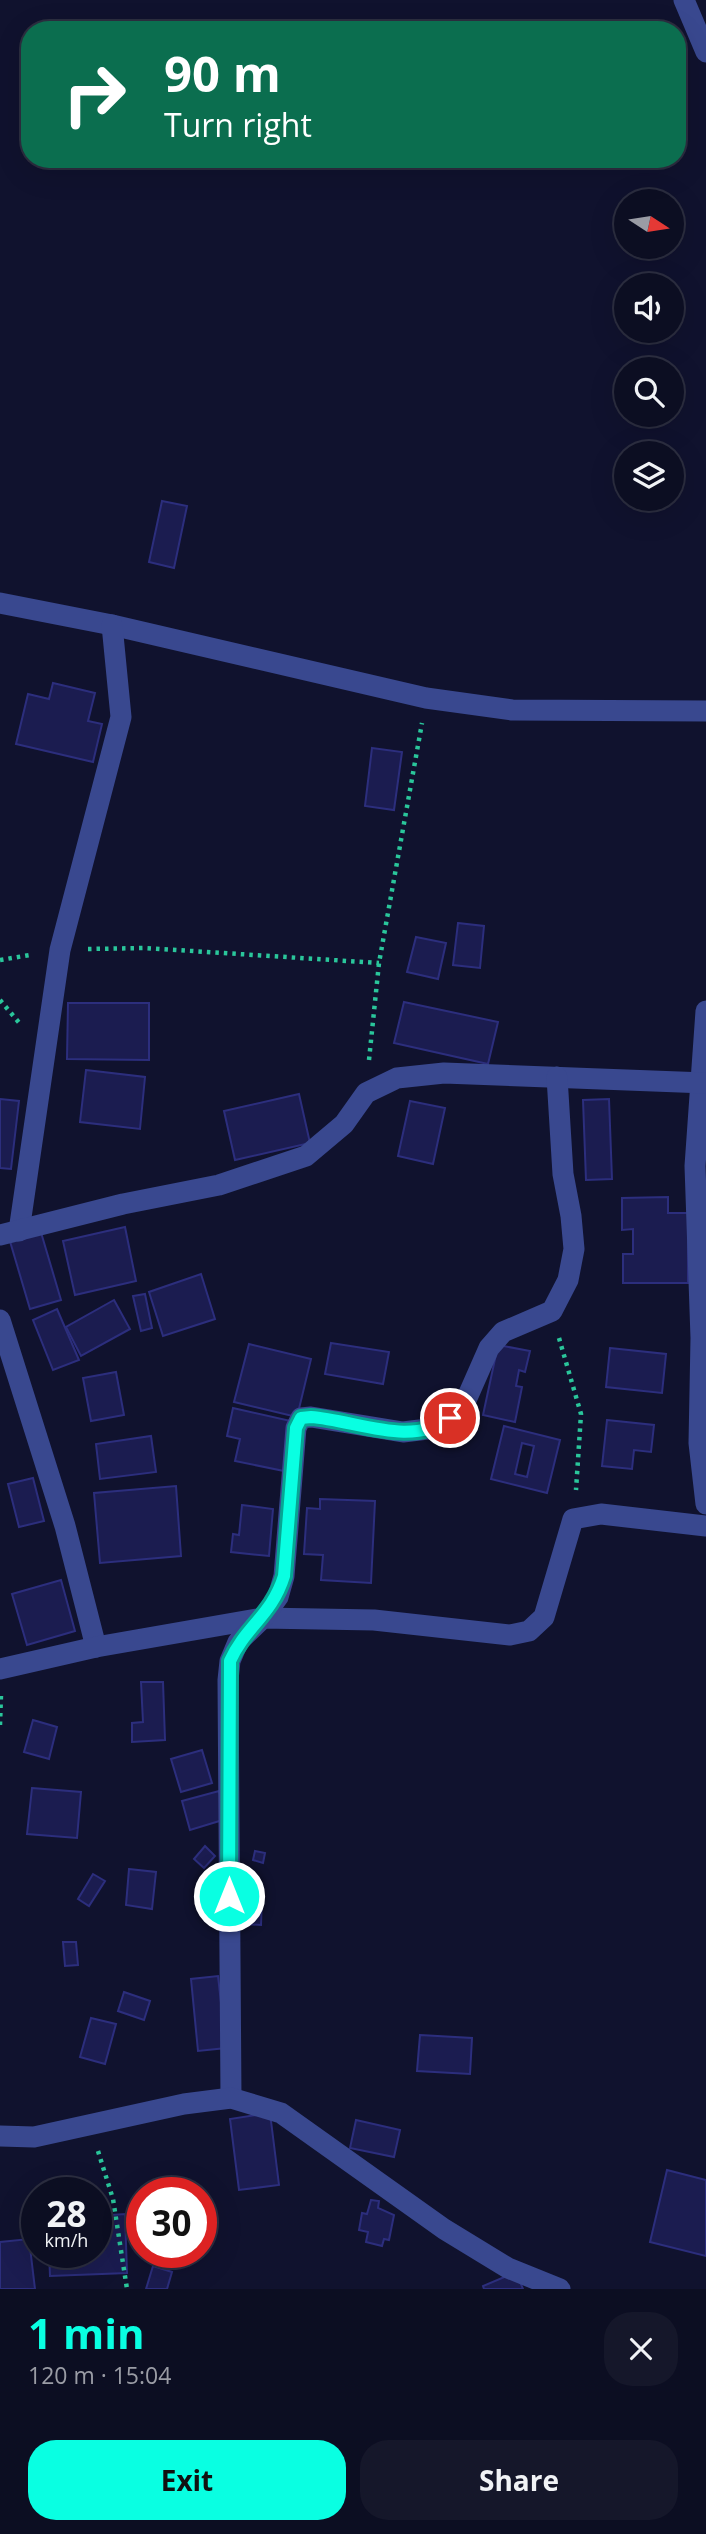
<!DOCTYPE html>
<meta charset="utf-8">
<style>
:root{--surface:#0c0e22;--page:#15172a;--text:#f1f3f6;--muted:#9a9ca5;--line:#2c2e40;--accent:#09ffe2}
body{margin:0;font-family:"Open Sans",sans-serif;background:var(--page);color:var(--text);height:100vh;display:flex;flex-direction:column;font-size:26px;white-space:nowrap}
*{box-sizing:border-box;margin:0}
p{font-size:23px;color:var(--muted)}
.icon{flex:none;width:38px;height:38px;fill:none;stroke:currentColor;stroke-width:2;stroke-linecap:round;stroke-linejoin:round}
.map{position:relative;height:2289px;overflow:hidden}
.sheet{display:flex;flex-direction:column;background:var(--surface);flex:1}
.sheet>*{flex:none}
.guide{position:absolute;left:21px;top:21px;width:665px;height:147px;border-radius:28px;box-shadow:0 7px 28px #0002,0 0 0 2px var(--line);background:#0b6e4f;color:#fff;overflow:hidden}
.needle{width:46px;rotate:102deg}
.fabs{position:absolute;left:614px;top:189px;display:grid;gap:14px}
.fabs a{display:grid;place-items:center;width:70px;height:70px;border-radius:50%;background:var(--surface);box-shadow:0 7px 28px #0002,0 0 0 2px var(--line);font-size:35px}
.speed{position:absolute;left:21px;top:2177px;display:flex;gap:14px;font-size:35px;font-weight:700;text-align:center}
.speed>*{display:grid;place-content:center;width:91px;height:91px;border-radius:50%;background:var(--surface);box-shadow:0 7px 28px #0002,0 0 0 2px var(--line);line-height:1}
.speed small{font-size:18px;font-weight:400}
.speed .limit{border:10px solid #d22;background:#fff;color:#111}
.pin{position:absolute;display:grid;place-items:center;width:60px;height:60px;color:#fff;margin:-30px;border:4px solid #fff;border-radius:50%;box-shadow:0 2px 7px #0007}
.me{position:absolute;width:77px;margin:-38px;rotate:0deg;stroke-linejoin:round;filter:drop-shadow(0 0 5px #0008)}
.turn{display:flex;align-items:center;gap:24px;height:147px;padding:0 28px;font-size:32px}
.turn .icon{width:91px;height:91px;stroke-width:2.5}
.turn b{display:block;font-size:49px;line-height:60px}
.round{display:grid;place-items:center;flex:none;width:74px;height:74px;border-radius:28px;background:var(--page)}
.headline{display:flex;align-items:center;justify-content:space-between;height:119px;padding:0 28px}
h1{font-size:42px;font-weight:700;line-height:52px;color:var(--accent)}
.action{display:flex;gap:14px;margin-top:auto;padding:14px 28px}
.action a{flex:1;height:80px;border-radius:28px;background:var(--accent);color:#111;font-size:28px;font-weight:700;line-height:80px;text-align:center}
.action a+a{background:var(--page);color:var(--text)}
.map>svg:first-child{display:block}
.building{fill:#1b1c50;stroke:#2c2e7d;stroke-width:2;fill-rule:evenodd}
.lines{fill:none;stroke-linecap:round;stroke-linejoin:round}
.path{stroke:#2ac69b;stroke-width:4.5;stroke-dasharray:3.5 5;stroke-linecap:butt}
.minor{stroke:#39488f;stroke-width:21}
.route-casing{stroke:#06a693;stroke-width:18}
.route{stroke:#09ffe2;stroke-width:12}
</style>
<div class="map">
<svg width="706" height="2289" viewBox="0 0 706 2289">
<rect width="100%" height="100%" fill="#10122e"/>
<g class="building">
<polygon points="162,501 187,506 174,568 149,562"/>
<polygon points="53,683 95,693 88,721 102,724 93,762 16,744 28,694 49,699"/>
<polygon points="372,748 402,752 394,810 365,806"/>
<polygon points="458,923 484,926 480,968 453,965"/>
<polygon points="416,937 446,943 438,979 407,972"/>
<polygon points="404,1002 498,1022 488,1064 394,1043"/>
<polygon points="68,1003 149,1003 149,1060 67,1059"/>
<polygon points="86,1070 145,1077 140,1129 80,1122"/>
<polygon points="299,1094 310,1143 235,1160 224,1111"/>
<polygon points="0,1099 19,1101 11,1169 0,1168"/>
<polygon points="609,1099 612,1179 586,1180 583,1100"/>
<polygon points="410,1101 445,1108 433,1164 398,1156"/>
<polygon points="668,1197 668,1213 688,1213 688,1283 623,1283 623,1254 633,1254 633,1229 622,1230 622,1198"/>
<polygon points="125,1227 136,1281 75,1295 63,1241"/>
<polygon points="40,1229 61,1300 30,1309 9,1238"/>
<polygon points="201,1274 215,1319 163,1336 149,1292"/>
<polygon points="145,1294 152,1328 141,1331 133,1296"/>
<polygon points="114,1300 130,1329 81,1356 66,1327"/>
<polygon points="57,1309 79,1360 53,1370 33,1320"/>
<polygon points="331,1343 389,1352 383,1384 325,1374"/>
<polygon points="249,1344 311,1359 297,1417 234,1402"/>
<polygon points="498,1345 530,1351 525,1372 519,1370 516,1386 522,1387 515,1422 483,1415"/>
<polygon points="610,1348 666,1354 662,1393 606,1387"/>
<polygon points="116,1372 124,1415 91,1421 83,1378"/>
<polygon points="233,1408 295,1422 284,1471 235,1461 240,1439 227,1436"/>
<polygon points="607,1420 654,1425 651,1452 634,1450 632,1469 602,1466"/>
<path d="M504 1426 560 1440 547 1493 491 1479ZM522 1443 534 1446 527 1477 515 1474Z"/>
<polygon points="151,1436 156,1472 100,1479 96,1444"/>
<polygon points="33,1478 44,1521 19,1527 8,1484"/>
<polygon points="176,1486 181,1556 100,1563 94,1493"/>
<polygon points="320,1499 375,1501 371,1583 321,1580 323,1555 304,1554 307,1508 320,1509"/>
<polygon points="242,1505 273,1509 269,1556 231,1552 233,1534 239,1535"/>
<polygon points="61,1580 75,1631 27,1645 12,1594"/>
<polygon points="141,1682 163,1682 165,1740 132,1742 132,1723 143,1722"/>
<polygon points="33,1720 57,1727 49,1759 24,1752"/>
<polygon points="202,1750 212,1783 181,1792 171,1759"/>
<polygon points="32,1788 81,1792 77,1838 27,1834"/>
<polygon points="219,1791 226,1819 190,1830 182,1801"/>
<polygon points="205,1846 215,1856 204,1868 194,1859"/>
<polygon points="255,1851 265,1853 263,1863 253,1860"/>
<polygon points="129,1869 156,1872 152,1909 126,1905"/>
<polygon points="93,1874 105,1881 89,1906 78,1899"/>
<polygon points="244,1895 262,1896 261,1925 243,1924"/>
<polygon points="63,1942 76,1942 78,1965 65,1966"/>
<polygon points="218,1976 226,2048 198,2051 191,1979"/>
<polygon points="124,1992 150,2001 144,2020 118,2011"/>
<polygon points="91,2018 116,2024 105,2064 80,2057"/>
<polygon points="420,2035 472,2038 470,2074 417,2071"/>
<polygon points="270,2113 279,2185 239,2190 230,2119"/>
<polygon points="356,2120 400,2130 394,2157 350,2148"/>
<polygon points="667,2170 706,2180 706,2256 650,2242"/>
<polygon points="371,2200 379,2201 378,2208 394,2215 389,2240 384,2239 382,2246 366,2242 368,2232 359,2230 362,2213 367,2214"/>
<polygon points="125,2214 127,2273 50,2276 49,2252 96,2252 96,2216"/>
<polygon points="29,2239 35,2289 0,2289 0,2242"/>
<polygon points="153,2266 172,2272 167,2289 146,2289"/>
<polygon points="516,2272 523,2289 484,2289 483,2286"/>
</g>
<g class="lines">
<g class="path">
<polyline points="88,949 145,948 379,963"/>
<polyline points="0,960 30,955"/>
<polyline points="0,1000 21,1025"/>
<polyline points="369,1060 379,963 422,723"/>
<polyline points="559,1338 581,1414 576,1490"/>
<polyline points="0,1725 1,1695"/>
<polyline points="98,2151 113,2199 127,2289"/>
</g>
<g class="minor">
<polyline points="684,0 706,52"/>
<polyline points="0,603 112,625 426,698 512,710 706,711"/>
<polyline points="706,1011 695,1166 701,1338 699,1443 706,1504"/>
<polyline points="19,1231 60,950 121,717 112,625"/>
<polyline points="0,1235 123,1204 219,1185 306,1156 344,1124 366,1093 397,1078 444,1073 706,1083"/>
<polyline points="0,1320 65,1526 96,1647"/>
<polyline points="0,1669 96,1647 263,1618 374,1620 510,1635 529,1631 544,1617 573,1519 601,1514 706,1526"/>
<polyline points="231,2098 228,1680 230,1661 238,1642 263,1618 278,1597 284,1576 296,1428 301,1418 311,1417 403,1432 436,1428 463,1407 489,1348 503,1332 552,1311 568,1280 574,1249 571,1216 563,1174 557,1077"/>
<polyline points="0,2136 34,2137 184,2104 231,2098 281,2113 444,2229 508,2268 560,2289"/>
</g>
</g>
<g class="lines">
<g class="route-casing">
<path id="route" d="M229 1896 230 1661C245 1627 272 1615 284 1576L296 1428 301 1418 311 1417C355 1420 411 1448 450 1418"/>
</g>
<use href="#route" class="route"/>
</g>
</svg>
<div class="fabs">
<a><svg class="needle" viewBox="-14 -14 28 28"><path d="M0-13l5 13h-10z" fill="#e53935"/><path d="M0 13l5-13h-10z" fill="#9a9ca5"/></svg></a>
<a><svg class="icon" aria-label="sound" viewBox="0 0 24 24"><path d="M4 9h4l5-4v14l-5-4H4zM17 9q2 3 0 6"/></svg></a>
<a><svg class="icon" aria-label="search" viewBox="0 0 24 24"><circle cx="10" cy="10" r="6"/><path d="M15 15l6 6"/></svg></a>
<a><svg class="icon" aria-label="layers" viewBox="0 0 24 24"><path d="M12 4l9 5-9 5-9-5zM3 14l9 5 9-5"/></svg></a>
</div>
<div class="speed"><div>28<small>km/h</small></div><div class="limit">30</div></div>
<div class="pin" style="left:450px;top:1418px;background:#d93025"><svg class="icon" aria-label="arrive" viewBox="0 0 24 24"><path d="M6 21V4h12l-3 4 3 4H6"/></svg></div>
<svg class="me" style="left:229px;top:1896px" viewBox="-20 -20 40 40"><circle r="17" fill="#09ffe2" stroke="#fff" stroke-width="3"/><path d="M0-11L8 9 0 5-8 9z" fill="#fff"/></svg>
<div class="guide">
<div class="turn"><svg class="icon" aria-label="right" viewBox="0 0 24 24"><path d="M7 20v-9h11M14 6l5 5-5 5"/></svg><div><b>90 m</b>Turn right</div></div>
</div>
</div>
<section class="sheet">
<div class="headline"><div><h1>1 min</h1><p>120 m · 15:04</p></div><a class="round"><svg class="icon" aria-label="close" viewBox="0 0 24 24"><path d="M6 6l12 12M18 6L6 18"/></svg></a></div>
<div class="action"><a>Exit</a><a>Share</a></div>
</section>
